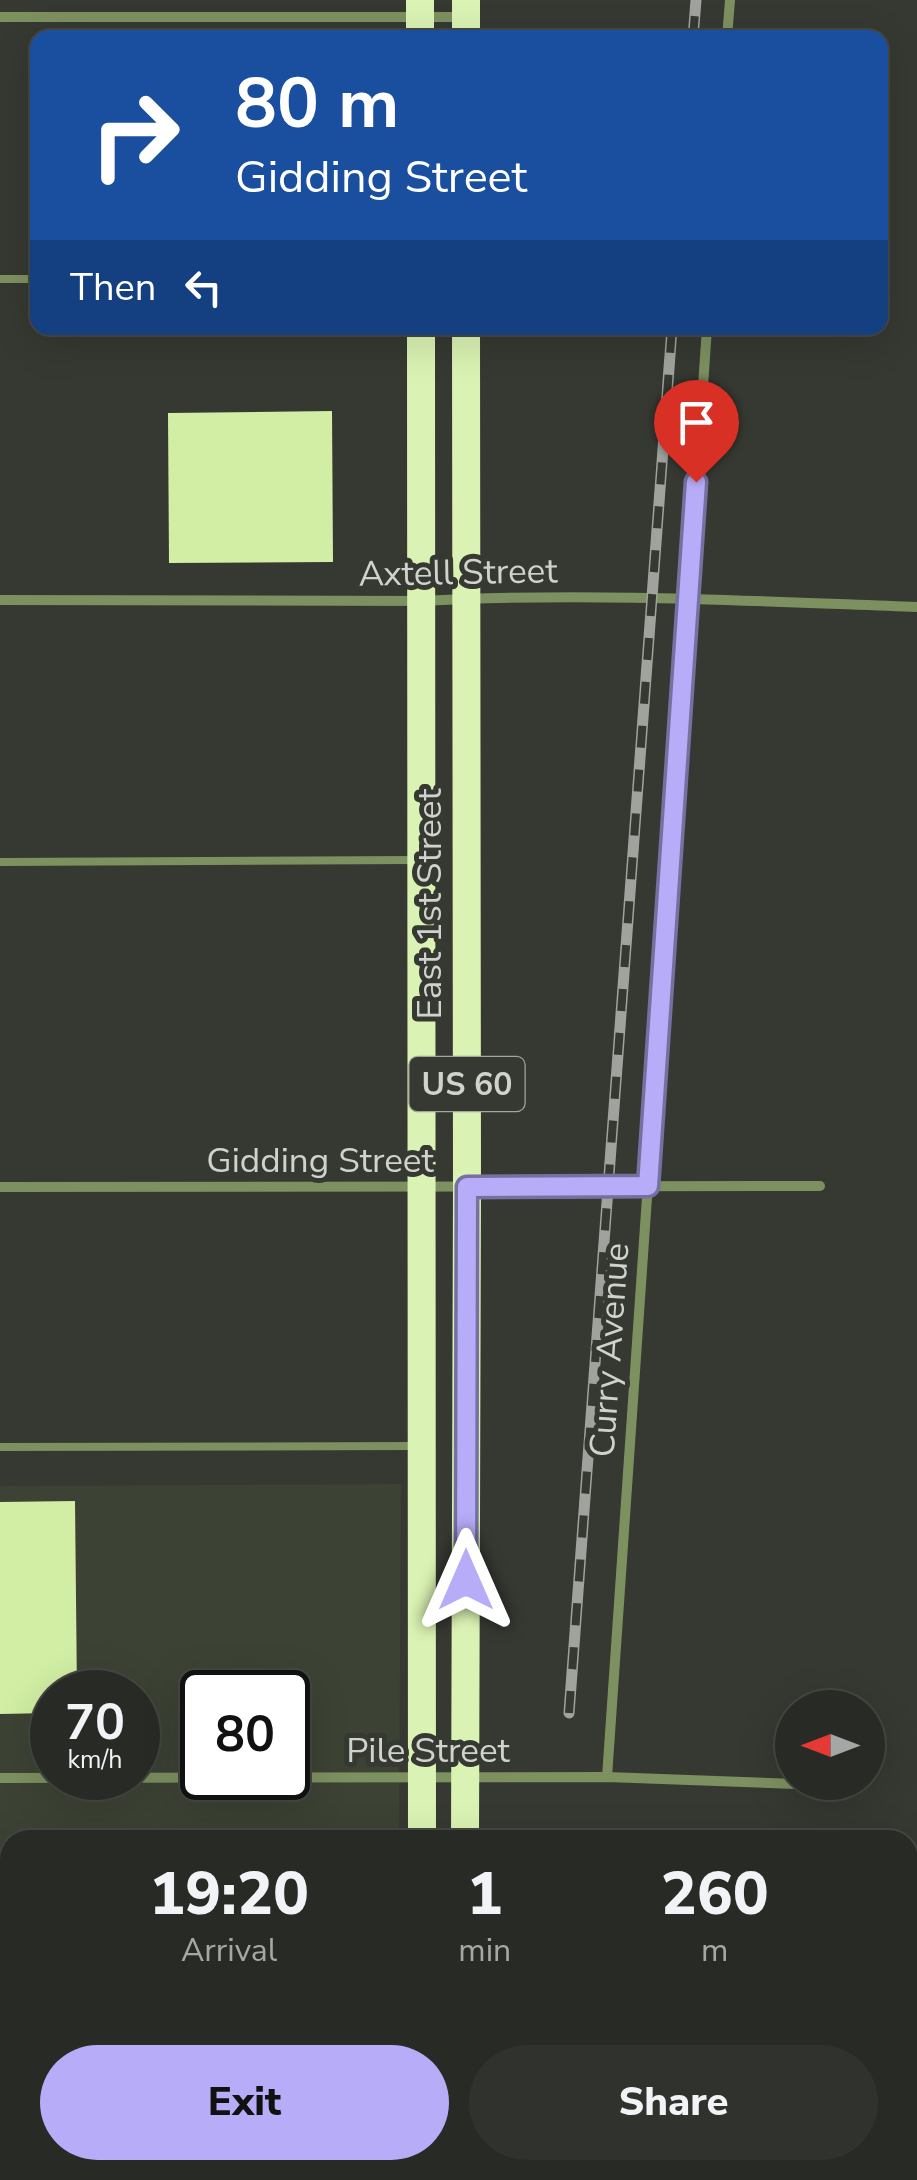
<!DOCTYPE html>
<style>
:root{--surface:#282b25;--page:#30332d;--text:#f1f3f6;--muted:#a5a7a7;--line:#444742;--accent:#b6acf8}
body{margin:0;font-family:"Nunito Sans",sans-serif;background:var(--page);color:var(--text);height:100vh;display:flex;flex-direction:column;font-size:38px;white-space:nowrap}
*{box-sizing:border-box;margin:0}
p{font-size:32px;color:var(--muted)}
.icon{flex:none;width:55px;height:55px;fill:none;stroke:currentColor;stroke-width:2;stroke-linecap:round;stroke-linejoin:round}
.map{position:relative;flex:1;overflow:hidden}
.details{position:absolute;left:0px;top:1830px;width:918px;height:350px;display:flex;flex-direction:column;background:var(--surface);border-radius:30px 30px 0 0;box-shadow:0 10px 40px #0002,0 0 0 2px var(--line)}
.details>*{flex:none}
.banner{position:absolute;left:30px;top:30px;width:858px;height:305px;border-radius:20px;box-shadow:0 10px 40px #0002,0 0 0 2px var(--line);background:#1a4fa0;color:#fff;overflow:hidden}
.needle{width:65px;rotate:270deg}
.tools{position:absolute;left:775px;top:1690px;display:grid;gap:20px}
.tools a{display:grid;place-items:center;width:110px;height:110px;border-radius:50%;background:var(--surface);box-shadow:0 10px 40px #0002,0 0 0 2px var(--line);font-size:50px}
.speed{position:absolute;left:30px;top:1670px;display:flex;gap:20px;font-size:50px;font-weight:700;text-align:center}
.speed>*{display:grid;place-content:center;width:130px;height:130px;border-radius:50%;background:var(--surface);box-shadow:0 10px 40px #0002,0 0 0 2px var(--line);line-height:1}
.speed small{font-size:25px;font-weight:400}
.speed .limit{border:5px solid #111;border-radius:15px;background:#fff;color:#111}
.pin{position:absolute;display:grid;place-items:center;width:85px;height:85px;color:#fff;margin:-102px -42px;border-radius:50% 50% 50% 0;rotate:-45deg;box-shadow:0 0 10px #0007}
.pin .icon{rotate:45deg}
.me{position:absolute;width:110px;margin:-55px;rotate:0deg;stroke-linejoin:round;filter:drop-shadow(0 0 8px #0008)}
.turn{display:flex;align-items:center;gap:35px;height:210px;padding:0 40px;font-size:45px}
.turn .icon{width:130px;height:130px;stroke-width:2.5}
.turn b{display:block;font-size:70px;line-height:85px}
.then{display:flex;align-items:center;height:95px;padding:0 40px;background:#0003;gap:20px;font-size:38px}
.eta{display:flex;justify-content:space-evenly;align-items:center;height:170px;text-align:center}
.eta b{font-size:60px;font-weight:800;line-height:70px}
.button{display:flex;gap:20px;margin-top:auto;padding:20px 40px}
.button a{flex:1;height:115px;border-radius:60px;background:var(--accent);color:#111;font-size:40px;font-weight:800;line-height:115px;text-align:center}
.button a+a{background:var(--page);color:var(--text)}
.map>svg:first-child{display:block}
.built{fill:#3c4234;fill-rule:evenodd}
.building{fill:#d1eea4}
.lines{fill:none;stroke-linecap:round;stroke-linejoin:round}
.service{stroke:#7d9060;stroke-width:8}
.minor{stroke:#7d9060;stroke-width:10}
.trunk{stroke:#daf2b3;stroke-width:28}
.rail-casing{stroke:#a0a39d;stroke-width:11}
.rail{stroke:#353931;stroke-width:8;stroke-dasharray:22;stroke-linecap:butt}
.route-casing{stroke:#7670a1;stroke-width:25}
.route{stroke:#b6acf8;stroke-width:18}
.labels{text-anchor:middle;stroke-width:10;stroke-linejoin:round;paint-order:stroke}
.shield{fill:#353931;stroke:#a2a49e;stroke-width:2.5}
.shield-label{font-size:32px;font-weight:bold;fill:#d0d2cd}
.street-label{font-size:35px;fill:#d0d2cd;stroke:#353931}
</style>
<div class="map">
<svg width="917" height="2180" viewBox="0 0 917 2180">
<rect width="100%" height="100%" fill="#353931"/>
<path class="built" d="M401 1484 399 1840H10V2170H398V2180H0V1486ZM52 1692H138V1778H52ZM202 1692H288V1778H202Z"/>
<g class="building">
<polygon points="332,411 333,562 169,563 168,413"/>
<polygon points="75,1501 77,1692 52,1692 52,1713 0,1714 0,1502"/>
<rect x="0" y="1869" width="10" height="66"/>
<rect x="0" y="1955" width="10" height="98"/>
<polygon points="10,2116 10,2170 21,2170 21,2180 0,2180 0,2117"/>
<rect x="38" y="2170" width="188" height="10"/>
<rect x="722" y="2170" width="158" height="10"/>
</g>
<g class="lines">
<g class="service">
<polyline points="0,279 38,279"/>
<polyline points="0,862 415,860"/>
<polyline points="0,1447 415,1446"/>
</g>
<g class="minor">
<polyline points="0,17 464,17"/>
<polyline points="727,38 730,0"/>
<path d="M0 600 422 601C587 592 752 601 917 607"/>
<polyline points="0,1187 820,1186"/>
<polyline points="607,1777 707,328"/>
<polyline points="0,1778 607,1777 796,1784"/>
</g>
<g class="trunk">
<polyline points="420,0 420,38"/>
<polyline points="466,38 466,0"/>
<polyline points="421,328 422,1840"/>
<polyline points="465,1840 467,1187 466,328"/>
<polyline points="420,2170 420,2180"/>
<polyline points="468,2170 468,2180"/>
</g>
<g class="rail-casing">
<g id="rail">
<polyline points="693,38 696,0"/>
<polyline points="569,1713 672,328"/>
<polyline points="908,2075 917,1952"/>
<polyline points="899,2180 900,2170"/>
</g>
</g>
<use href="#rail" class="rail"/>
</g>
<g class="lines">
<g class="route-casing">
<polyline id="route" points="466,1580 467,1187 648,1186 696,482"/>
</g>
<use href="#route" class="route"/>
</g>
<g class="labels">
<rect class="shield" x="409.5" y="1057" width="115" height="54" rx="8"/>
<g class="shield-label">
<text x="467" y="1095">US 60</text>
</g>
<g class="street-label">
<text transform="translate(458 572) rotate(-1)" y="12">Axtell Street</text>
<text transform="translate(429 904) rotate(-90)" y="12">East 1st Street</text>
<text x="320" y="1172">Gidding Street</text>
<text transform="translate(609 1350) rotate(-86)" y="12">Curry Avenue</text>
<text x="428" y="1762">Pile Street</text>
</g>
</g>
</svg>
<div class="tools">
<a><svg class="needle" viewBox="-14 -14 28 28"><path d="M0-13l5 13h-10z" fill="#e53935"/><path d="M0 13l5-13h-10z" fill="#a5a7a7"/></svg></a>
</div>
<div class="speed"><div>70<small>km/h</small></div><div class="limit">80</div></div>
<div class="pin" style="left:696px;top:482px;background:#d93025"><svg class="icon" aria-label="arrive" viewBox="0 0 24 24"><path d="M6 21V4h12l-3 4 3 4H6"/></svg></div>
<svg class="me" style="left:466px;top:1580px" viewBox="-20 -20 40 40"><path d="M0-17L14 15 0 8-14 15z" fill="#b6acf8" stroke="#fff" stroke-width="4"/></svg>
<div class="banner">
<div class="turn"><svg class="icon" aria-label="right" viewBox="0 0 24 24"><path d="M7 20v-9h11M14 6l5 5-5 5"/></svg><div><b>80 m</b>Gidding Street</div></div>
<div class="then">Then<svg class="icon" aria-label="left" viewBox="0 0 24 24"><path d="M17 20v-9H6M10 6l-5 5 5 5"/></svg></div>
</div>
<section class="details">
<div class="eta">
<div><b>19:20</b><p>Arrival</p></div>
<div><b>1</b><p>min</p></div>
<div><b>260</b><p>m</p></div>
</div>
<div class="button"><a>Exit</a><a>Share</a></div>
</section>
</div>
